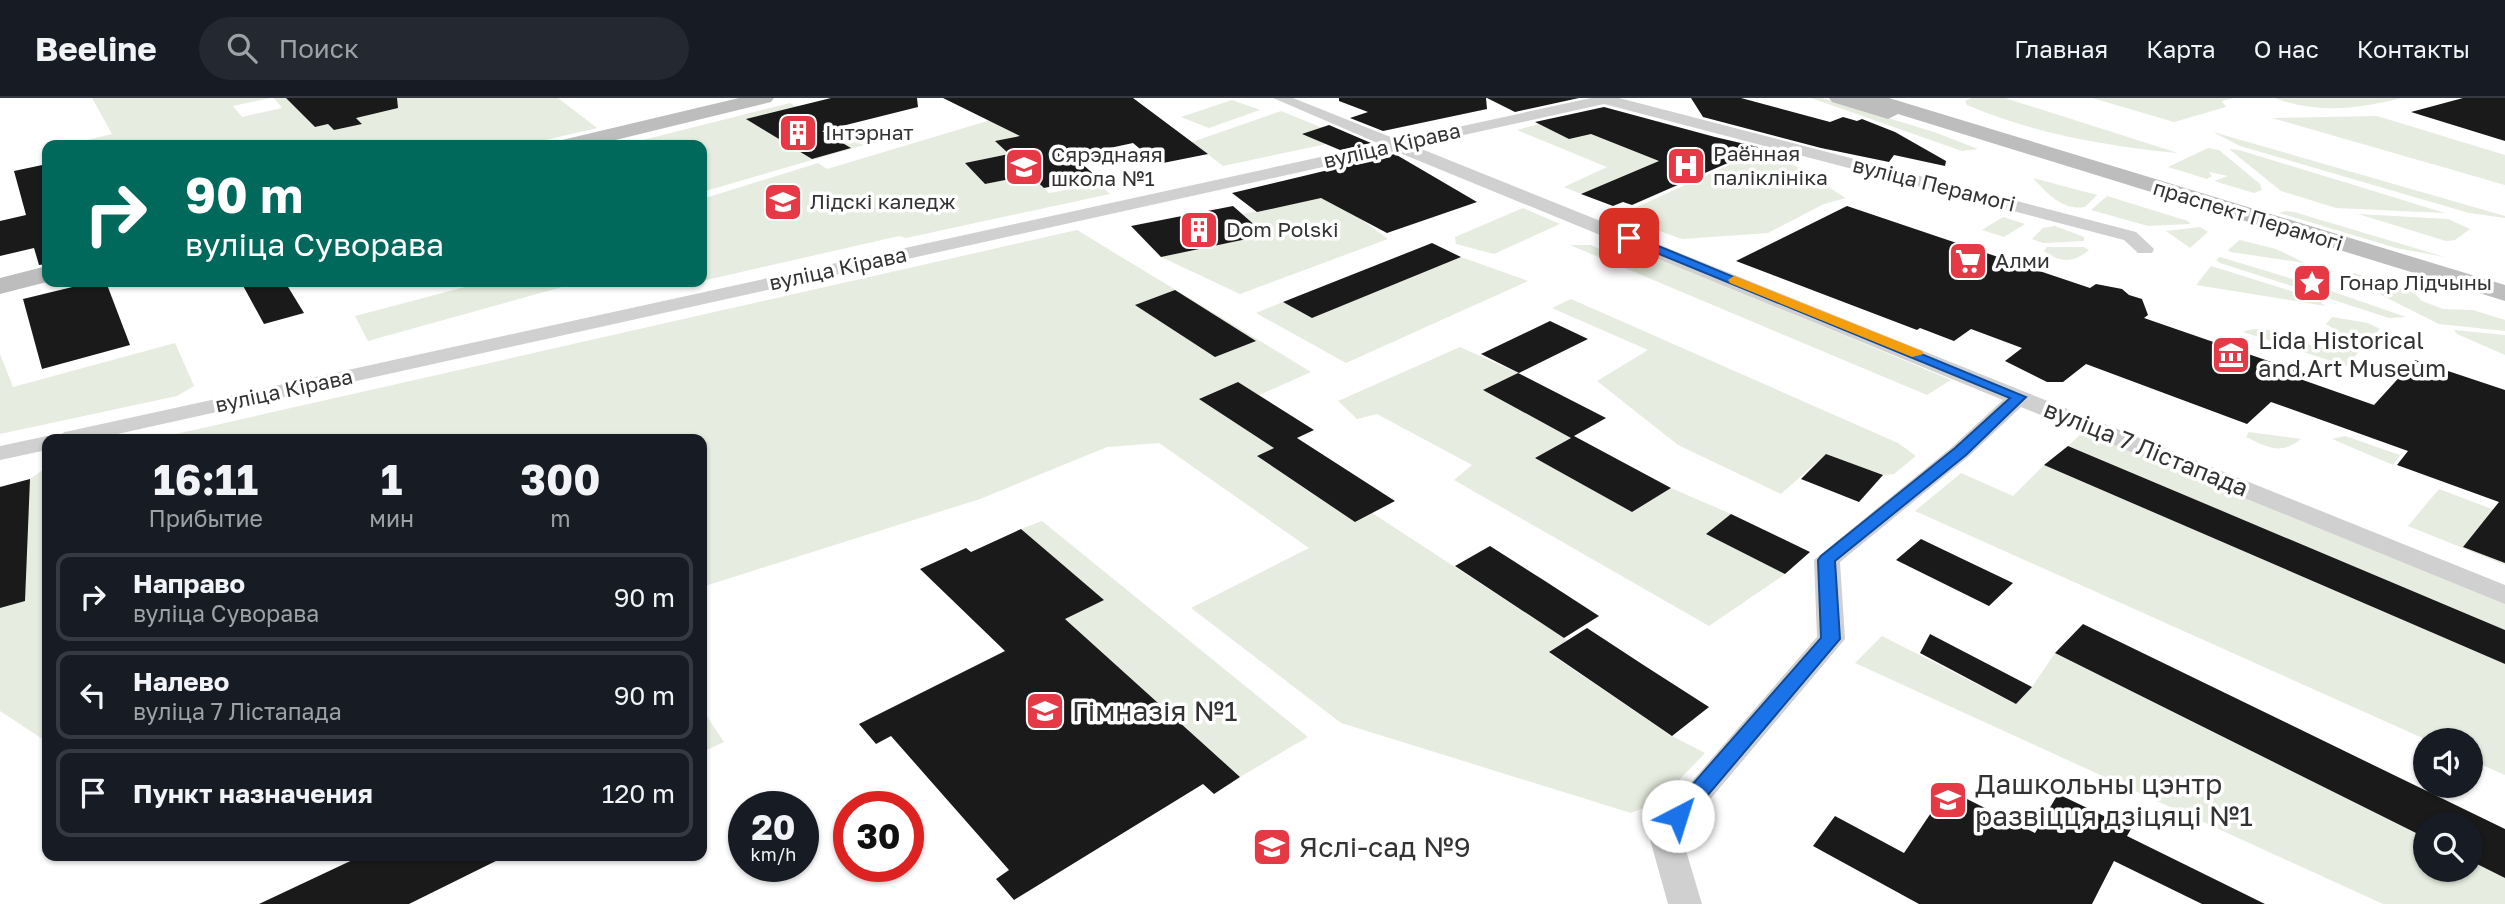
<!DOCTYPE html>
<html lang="ru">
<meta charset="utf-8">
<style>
:root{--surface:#171b24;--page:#242831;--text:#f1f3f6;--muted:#9ea1a6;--line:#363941}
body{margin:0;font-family:"Golos Text",sans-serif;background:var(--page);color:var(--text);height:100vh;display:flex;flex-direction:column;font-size:26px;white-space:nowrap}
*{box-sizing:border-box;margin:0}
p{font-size:23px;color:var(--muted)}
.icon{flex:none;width:38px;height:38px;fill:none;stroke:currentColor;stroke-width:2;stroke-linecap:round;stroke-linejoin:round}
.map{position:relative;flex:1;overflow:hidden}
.panel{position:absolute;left:42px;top:336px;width:665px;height:427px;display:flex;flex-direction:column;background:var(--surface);border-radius:14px;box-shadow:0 2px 5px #0004}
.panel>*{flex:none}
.top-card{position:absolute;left:42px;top:42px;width:665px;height:147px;border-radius:14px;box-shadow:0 2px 5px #0004;background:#00695c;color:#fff;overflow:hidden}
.tools{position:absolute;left:2413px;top:630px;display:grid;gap:14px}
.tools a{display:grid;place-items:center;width:70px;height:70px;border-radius:50%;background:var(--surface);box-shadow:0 2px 5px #0004;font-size:35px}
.speed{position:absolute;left:728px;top:693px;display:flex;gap:14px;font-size:35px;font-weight:700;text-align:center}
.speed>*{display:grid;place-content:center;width:91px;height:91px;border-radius:50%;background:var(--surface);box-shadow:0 2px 5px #0004;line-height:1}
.speed small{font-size:18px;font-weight:400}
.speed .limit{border:10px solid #d22;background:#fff;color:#111}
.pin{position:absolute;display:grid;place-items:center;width:60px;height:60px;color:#fff;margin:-30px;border-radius:14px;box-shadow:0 4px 10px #0006}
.me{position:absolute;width:77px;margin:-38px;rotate:40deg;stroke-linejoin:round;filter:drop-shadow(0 0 5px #0008)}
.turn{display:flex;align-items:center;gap:24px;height:147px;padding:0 28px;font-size:32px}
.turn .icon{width:91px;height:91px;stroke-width:2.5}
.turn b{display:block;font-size:49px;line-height:60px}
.eta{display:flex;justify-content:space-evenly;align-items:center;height:119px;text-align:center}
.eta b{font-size:42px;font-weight:700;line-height:49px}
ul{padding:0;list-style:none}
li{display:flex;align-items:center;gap:21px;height:88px;margin:0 14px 10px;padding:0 14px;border:4px solid var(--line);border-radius:14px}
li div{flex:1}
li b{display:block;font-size:26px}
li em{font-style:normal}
header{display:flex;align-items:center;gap:42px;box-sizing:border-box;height:98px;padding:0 35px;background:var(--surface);border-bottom:2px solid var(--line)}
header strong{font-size:33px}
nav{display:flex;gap:38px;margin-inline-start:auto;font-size:24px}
.search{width:490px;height:63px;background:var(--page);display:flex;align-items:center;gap:18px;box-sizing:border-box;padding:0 24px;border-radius:38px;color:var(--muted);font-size:26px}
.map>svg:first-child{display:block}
.green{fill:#e6ecdf;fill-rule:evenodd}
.building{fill:#1a1a1a}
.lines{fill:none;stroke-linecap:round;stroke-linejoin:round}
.street{fill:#d0d0d0;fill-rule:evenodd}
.secondary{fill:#bdbdbd;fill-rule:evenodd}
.route{fill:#1a73e8;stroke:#114b97;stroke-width:2}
.slow{fill:#f59e0b}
.labels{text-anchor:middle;stroke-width:7;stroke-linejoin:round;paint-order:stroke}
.far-poi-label{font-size:21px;fill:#333;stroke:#fff;text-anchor:start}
.far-street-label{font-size:21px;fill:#333;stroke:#fff}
.poi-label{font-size:24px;fill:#333;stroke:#fff;text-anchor:start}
.street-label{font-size:24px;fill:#333;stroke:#fff}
.near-poi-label{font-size:28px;fill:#333;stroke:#fff;text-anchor:start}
</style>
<header>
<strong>Beeline</strong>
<div class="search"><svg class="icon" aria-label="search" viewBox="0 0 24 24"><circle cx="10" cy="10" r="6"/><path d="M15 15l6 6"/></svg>Поиск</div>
<nav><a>Главная</a><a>Карта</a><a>О нас</a><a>Контакты</a></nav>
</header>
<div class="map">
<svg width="2505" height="806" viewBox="0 0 2505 806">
<rect width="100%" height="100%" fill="#fff"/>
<g class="green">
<path d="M92 0H270L233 8 242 19 282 10 274 0H558L597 30 524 47H67L112 36ZM305 19 356 20 362 25 334 32 328 26 315 29Z"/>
<polygon points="1811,0 1822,0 1934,34 1978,51 1962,53"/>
<path d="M1971 0H2005L2178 55C2106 48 2035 36 1967 7L1965 3Z"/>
<polygon points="2092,0 2234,0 2222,3 2226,9 2174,24"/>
<path d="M2275 0H2401C2360 11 2315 16 2275 0Z"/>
<polygon points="1232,2 1260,12 1209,30 1181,19"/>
<polygon points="790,5 864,47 702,94 702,47 623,47"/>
<polygon points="1281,13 1350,41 1223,68 1192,44"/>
<polygon points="1014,15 1058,31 996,43 1009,56 965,65 985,86 1030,77 1049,95 1099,86 1110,96 906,140 899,138 702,183 702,101 818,65 827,71"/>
<polygon points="2377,18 2505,57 2505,87 2272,20"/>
<polygon points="1539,26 1591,36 1659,63 1581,96 1564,89 1607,69 1517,32"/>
<polygon points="2213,34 2505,118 2505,120 2469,115 2240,48"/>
<polygon points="2208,50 2219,52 2260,86 2262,92 2254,95 2214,83 2228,78 2209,74 2212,78 2207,81 2168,69"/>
<polygon points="2229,51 2239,52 2445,115 2336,110 2281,93"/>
<path d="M1760 53C1791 61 1818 83 1846 100L1824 106 1768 135 1682 141 1617 118Z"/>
<path d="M2033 80 2097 97 2085 109C2062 113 2047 95 2033 80Z"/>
<polygon points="1330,98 1388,141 1240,196 1161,159 1266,137 1243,116"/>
<polygon points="2107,98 2188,123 2190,126 2148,128 2091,112"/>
<polygon points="1523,110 1560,126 1494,156 1456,146 1455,139"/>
<polygon points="2286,113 2294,114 2445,159 2396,150 2279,115"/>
<polygon points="2358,116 2448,121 2470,131 2455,142 2446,143"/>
<polygon points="2003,119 2025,126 2004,139 1982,132"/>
<polygon points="2055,128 2084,139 2084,143 2043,145 2032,141 2043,130"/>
<polygon points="2200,129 2208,134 2190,150 2166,133"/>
<polygon points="1077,132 1311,274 1259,297 1238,284 1200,300 1274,350 1258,359 1355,424 1372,415 1567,542 1549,555 1672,638 1705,655 1658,704 1631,715 1341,625 1191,510 1309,450 1159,345 1107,349 980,401 702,489 702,341 154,341"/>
<polygon points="2240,142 2276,151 2305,165 2230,154 2228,152"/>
<polygon points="1570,147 1591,147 1609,155 1632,149 1951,282 1927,297"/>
<path d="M2047 149H2084L2089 152C2074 165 2060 165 2044 153Z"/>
<polygon points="1461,159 1528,183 1346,265 1256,215 1283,204 1312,220"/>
<polygon points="2220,159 2293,181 2301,187 2298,190 2220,165 2216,162"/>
<polygon points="2211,168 2314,200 2326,208 2196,187"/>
<polygon points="2337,175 2354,175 2413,194 2422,203 2443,211 2473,212 2505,222 2505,233 2439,226"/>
<polygon points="484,184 557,184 562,189 368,243 355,218"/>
<polygon points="2313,190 2325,191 2406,219 2389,220 2309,194"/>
<polygon points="1571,201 1898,345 1916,358 1894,376 1883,377 1826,356 1781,396 1678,347 1597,283 1648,252 1552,210"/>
<path d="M2332 219 2368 225 2380 231 2346 268 2243 234C2276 220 2310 262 2343 246L2347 239 2326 226Z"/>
<polygon points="2454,232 2505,237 2505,257 2457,236"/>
<polygon points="175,245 194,288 177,298 0,336 0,256 13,289"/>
<polygon points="1460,249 1518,275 1483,292 1571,340 1535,360 1632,414 1671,390 1731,416 1706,436 1785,476 1709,528 1454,382 1472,367 1377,316 1357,321 1338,303"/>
<polygon points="2088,329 2505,502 2505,532 2068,348"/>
<path d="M2249 334 2301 341C2281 357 2269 350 2246 339Z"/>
<polygon points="2345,338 2400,357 2393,367 2332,341"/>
<polygon points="2044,367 2505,566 2505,677 2471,662 2471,642 2427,642 1915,413 1961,375 2013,398"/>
<polygon points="47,369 47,644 0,613 0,389 30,381"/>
<polygon points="2439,391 2505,416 2505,467 2408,428"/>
<polygon points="1042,423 1308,639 1240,679 1065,521 1103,502 1021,431"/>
<polygon points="1882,538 2016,606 2032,589 2055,555 2425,740 2426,772 2471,772 2471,763 2505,780 2505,806 2383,806 1855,565"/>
<polygon points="702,611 724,644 702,654"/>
</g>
<g class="building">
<polygon points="286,0 397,0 398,10 356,20 362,26 334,32 328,26 315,29"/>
<polygon points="831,0 917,0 918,9 822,33 851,50 812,61 746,21"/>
<polygon points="943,0 1133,0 1208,56 1158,66 1133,45 1073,58 1097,79 1044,90 1030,77 985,86 965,65 1009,56 995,43 1020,38"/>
<polygon points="1339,0 1486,0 1487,11 1383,33 1350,20 1368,14 1339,3"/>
<polygon points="1487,0 1579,0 1515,14"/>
<polygon points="1691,0 1741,0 1830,24 1843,19 1857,23 1862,21 1895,34 1946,63 1945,68 1894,57 1889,64 1821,50 1703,19"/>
<polygon points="2463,0 2505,0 2505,43 2411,14"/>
<polygon points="1604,9 1715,39 1762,50 1632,107 1623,104 1613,108 1581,96 1659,63 1591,36 1569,41 1535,24"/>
<polygon points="1329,27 1371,45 1340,52 1302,36"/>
<polygon points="1395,56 1477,104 1387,135 1321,100 1257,114 1232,95"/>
<polygon points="47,66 47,166 39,167 34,150 0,158 0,123 26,117 14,73"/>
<polygon points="1233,108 1266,137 1161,159 1131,128"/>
<polygon points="1847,108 2090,190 2096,186 2122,191 2129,197 2142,201 2148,217 2144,220 2306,276 2300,281 2374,307 2415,262 2505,292 2505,465 2463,449 2499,404 2397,367 2408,353 2271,304 2247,326 2086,266 2063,284 2047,284 2005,263 2022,250 1971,231 1954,243 1920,230 1917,232 1736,163"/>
<polygon points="1432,145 1461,159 1312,220 1283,204"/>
<polygon points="93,184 106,184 130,247 42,271 23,201"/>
<polygon points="241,184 285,184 304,215 264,226"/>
<polygon points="1175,192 1256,243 1215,259 1135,207"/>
<polygon points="1550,223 1588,241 1519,275 1481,256"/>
<polygon points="1518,275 1606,320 1574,338 1671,390 1632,414 1535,360 1571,340 1483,292"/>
<polygon points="1238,284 1314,332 1282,347 1297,340 1395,403 1355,424 1257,358 1274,350 1199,301"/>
<polygon points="2068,348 2505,532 2505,566 2044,367"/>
<polygon points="1826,356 1883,377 1859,404 1801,381"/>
<polygon points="30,381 25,503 0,510 0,389"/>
<polygon points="1731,416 1810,454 1785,476 1706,436"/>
<polygon points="1021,431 1104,502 1065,521 1240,679 1214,696 1203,686 1014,802 996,781 1009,772 891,638 876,646 859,626 1005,553 920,471 966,450 971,454"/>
<polygon points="1921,441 1971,465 2013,485 1989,508 1896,462"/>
<polygon points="1490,448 1545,483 1599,518 1564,540 1455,468"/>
<polygon points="2083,526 2505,731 2505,780 2471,763 2471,726 2426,726 2426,740 2055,555"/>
<polygon points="1587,530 1645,568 1709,609 1672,638 1549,554"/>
<polygon points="1930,536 2032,589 2016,606 1920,555"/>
<polygon points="1947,691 2035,735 2058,696 2131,731 2127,738 2265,806 2202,806 2114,763 2092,806 1919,806 1813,748 1835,718 1904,755"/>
<polygon points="361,758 506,758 409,806 259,806"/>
</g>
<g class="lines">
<polygon class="street" points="1273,0 1293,0 1398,42 1591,0 1619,0 2136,134 2154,151 2152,155 2138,155 2124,142 1604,6 1414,48 2505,487 2505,506 2021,309 1968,359 1840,464 1845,541 1681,736 1702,806 1668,806 1648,734 1817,539 1814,462 1952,349 2003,302 1395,53 95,341 47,341 47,352 0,362 0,348 47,338 54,340 65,334 1380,46"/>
<g class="secondary">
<polygon points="739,0 774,0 771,4 595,47 559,47 562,42"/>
<polygon points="1829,0 1889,0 2505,187 2505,203 1898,16 1888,21 1832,4"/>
<polygon points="47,168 47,184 0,196 0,180"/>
</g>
</g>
<polygon class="route" points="1629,136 2026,299 1966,357 1835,463 1840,541 1685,724 1670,724 1667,718 1670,712 1821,540 1818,462 1821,458 1955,350 2010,300 1625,142 1624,140"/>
<polygon class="slow" points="1734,178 1922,253 1924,256 1912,259 1730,185 1728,182"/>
<defs>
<g id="building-square" transform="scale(2.0125)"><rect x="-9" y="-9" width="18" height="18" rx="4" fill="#e63946" stroke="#fff"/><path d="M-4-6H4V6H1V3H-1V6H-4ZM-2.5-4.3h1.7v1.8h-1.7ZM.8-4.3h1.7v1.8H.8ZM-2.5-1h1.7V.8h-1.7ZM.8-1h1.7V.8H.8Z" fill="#fff"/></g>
<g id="hospital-square" transform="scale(2.0125)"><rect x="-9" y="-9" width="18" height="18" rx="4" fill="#e63946" stroke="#fff"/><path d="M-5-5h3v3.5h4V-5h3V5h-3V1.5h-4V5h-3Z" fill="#fff"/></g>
<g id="school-square" transform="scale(2.0125)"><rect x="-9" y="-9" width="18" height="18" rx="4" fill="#e63946" stroke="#fff"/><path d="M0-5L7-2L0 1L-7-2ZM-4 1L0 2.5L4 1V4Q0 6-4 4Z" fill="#fff"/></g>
<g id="university-square" transform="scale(2.0125)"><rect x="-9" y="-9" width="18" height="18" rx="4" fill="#e63946" stroke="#fff"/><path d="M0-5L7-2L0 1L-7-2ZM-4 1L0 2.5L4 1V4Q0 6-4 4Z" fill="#fff"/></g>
<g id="supermarket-square" transform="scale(2.0125)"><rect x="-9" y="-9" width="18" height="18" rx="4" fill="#e63946" stroke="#fff"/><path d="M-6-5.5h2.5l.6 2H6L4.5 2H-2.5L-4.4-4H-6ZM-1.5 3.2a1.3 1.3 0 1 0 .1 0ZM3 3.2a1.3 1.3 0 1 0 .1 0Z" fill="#fff"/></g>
<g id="sight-square" transform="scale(2.0125)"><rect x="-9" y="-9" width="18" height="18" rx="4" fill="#e63946" stroke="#fff"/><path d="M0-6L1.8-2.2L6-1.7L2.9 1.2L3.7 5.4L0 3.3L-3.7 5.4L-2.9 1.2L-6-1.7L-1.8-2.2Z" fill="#fff"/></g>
<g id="museum-square" transform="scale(2.0125)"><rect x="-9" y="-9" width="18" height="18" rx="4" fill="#e63946" stroke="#fff"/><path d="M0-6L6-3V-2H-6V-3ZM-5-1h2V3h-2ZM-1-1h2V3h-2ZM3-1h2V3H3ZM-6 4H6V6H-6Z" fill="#fff"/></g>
</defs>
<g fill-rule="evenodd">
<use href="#building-square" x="798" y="35"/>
<use href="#hospital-square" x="1686" y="68"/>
<use href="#school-square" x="1024" y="69"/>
<use href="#university-square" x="783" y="104"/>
<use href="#building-square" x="1199" y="132"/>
<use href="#supermarket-square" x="1968" y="163"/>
<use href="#sight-square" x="2312" y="185"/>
<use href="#museum-square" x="2231" y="257"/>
<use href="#school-square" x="1045" y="613"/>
<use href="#school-square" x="1948" y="702"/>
<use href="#school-square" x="1272" y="749"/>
</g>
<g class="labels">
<g class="far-poi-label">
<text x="825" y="42">Інтэрнат</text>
<text x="1713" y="63">Раённая<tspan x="1713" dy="24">паліклініка</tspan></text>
<text x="1051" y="64">Сярэднаяя<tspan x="1051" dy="24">школа №1</tspan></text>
<text x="810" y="111">Лідскі каледж</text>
<text x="1226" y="139">Dom Polski</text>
<text x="1995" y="170">Алми</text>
<text x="2339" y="192">Гонар Лідчыны</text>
</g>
<g class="far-street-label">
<text transform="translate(1392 48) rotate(-13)" y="7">вуліца Кірава</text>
<text transform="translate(1934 87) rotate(14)" y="7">вуліца Перамогі</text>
<text transform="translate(2248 118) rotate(17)" y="7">праспект Перамогі</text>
<text transform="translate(838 171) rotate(-12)" y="7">вуліца Кірава</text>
<text transform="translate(284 293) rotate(-12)" y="7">вуліца Кірава</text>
</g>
<g class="poi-label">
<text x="2258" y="251">Lida Historical<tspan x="2258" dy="28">and Art Museum</tspan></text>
</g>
<g class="street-label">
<text transform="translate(2146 351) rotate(22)" y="8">вуліца 7 Лістапада</text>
</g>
<g class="near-poi-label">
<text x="1072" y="623">Гімназія №1</text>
<text x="1975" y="696">Дашкольны цэнтр<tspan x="1975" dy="32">развіцця дзіцяці №1</tspan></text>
<text x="1299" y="759">Яслі-сад №9</text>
</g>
</g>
</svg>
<div class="tools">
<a><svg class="icon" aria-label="sound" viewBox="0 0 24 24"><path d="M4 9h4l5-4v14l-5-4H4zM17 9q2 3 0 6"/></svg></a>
<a><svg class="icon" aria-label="search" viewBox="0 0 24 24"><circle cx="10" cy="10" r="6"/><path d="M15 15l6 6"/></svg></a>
</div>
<div class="speed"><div>20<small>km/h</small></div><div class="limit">30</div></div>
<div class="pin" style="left:1629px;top:140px;background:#d93025"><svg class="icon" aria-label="arrive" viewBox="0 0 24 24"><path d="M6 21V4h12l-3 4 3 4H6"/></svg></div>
<svg class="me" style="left:1678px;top:718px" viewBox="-20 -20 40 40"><circle r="19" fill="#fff"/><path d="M0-13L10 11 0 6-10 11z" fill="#1a73e8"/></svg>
<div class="top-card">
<div class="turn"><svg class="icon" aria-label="right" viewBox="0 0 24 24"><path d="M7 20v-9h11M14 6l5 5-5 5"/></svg><div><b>90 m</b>вуліца Суворава</div></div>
</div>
<section class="panel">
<div class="eta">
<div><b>16:11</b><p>Прибытие</p></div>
<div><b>1</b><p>мин</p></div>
<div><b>300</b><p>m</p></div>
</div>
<ul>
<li><svg class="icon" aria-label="right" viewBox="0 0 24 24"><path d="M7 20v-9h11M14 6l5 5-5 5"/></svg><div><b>Направо</b><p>вуліца Суворава</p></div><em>90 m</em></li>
<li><svg class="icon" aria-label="left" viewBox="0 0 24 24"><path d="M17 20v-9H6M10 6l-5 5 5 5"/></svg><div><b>Налево</b><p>вуліца 7 Лістапада</p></div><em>90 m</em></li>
<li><svg class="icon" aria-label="arrive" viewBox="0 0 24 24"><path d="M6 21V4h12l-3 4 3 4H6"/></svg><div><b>Пункт назначения</b></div><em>120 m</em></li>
</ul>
</section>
</div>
